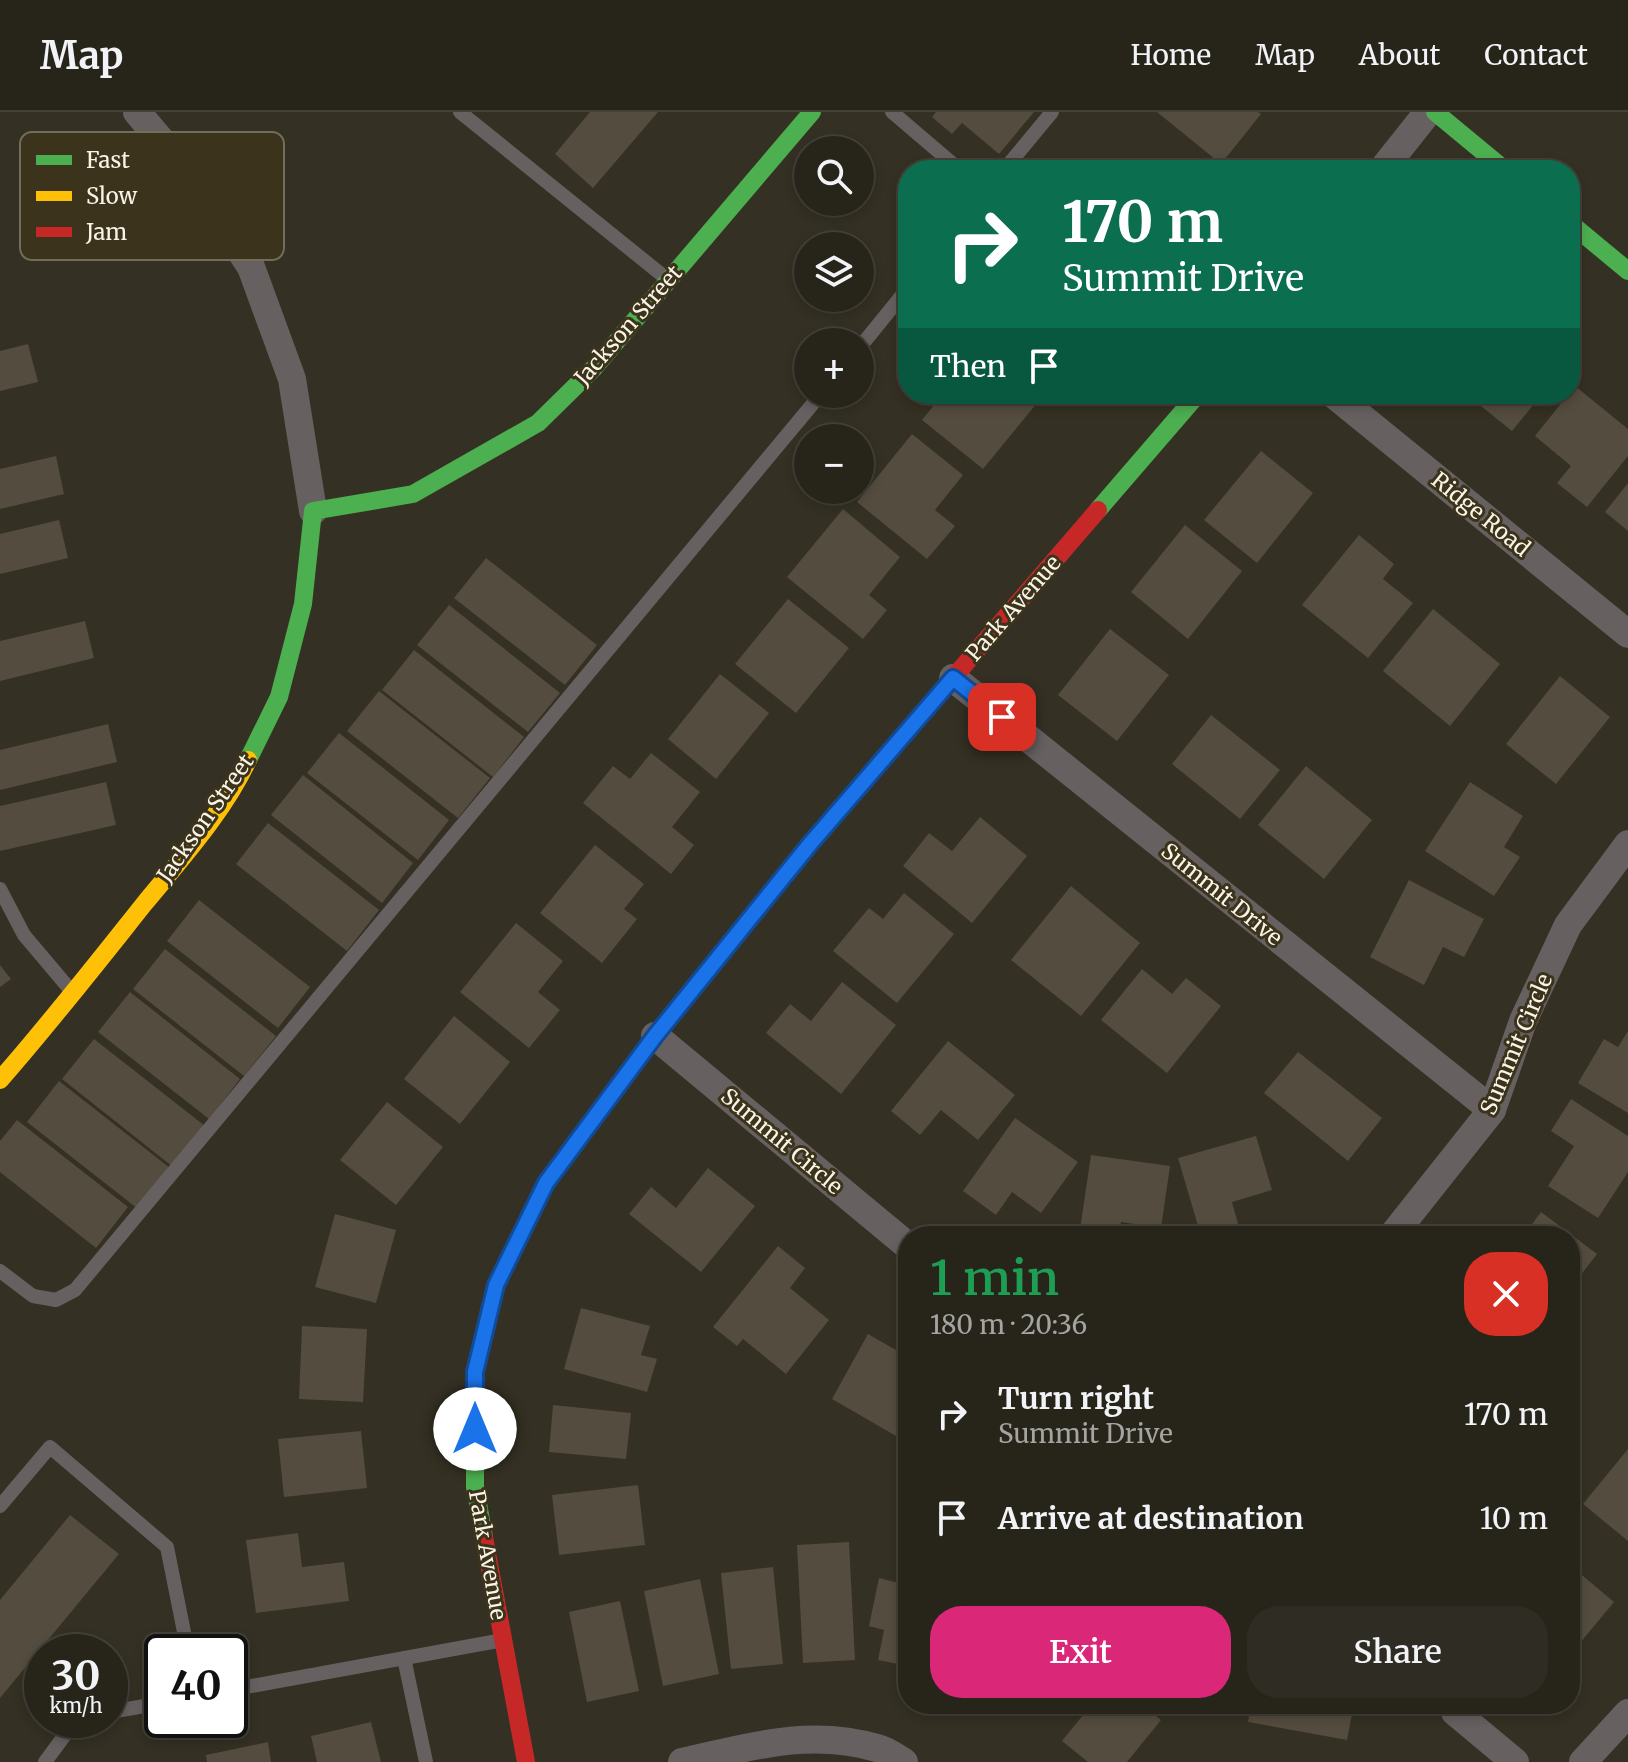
<!DOCTYPE html>
<meta charset="utf-8">
<style>
:root{--surface:#27241a;--page:#2f2c23;--text:#f1f3f6;--muted:#a4a4a2;--line:#434139;--accent:#db2777}
body{margin:0;font-family:Merriweather,serif;background:var(--page);color:var(--text);height:100vh;display:flex;flex-direction:column;font-size:30px;white-space:nowrap}
*{box-sizing:border-box;margin:0}
p{font-size:26px;color:var(--muted)}
.icon{flex:none;width:44px;height:44px;fill:none;stroke:currentColor;stroke-width:2;stroke-linecap:round;stroke-linejoin:round}
.map{position:relative;flex:1;overflow:hidden}
.panel{position:absolute;left:898px;top:1114px;width:682px;height:488px;display:flex;flex-direction:column;background:var(--surface);border-radius:32px;box-shadow:0 4px 12px #0003,0 0 0 2px var(--line)}
.panel>*{flex:none}
.guide{position:absolute;left:898px;top:48px;width:682px;height:244px;border-radius:32px;box-shadow:0 4px 12px #0003,0 0 0 2px var(--line);background:#0b6e4f;color:#fff;overflow:hidden}
.tools{position:absolute;left:794px;top:24px;display:grid;gap:16px}
.tools a{display:grid;place-items:center;width:80px;height:80px;border-radius:50%;background:var(--surface);box-shadow:0 4px 12px #0003,0 0 0 2px var(--line);font-size:40px}
.speed{position:absolute;left:24px;top:1522px;display:flex;gap:16px;font-size:40px;font-weight:700;text-align:center}
.speed>*{display:grid;place-content:center;width:104px;height:104px;border-radius:50%;background:var(--surface);box-shadow:0 4px 12px #0003,0 0 0 2px var(--line);line-height:1}
.speed small{font-size:20px;font-weight:400}
.speed .limit{border:4px solid #111;border-radius:12px;background:#fff;color:#111}
.pin{position:absolute;display:grid;place-items:center;width:68px;height:68px;color:#fff;margin:-34px;border-radius:16px;box-shadow:0 4px 12px #0006}
.me{position:absolute;width:88px;margin:-44px;rotate:0deg;stroke-linejoin:round;filter:drop-shadow(0 0 6px #0008)}
.turn{display:flex;align-items:center;gap:28px;height:168px;padding:0 32px;font-size:36px}
.turn .icon{width:104px;height:104px;stroke-width:2.5}
.turn b{display:block;font-size:56px;line-height:68px}
.then{display:flex;align-items:center;height:76px;padding:0 32px;background:#0003;gap:16px;font-size:30px}
.round{display:grid;place-items:center;flex:none;width:84px;height:84px;border-radius:32px;background:var(--page)}
.summary{display:flex;align-items:center;justify-content:space-between;height:136px;padding:0 32px}
h1{font-size:48px;font-weight:600;line-height:60px;color:#1e9e55}
.button{display:flex;gap:16px;margin-top:auto;padding:16px 32px}
.button a{flex:1;height:92px;border-radius:32px;background:var(--accent);color:#fff;font-size:32px;font-weight:600;line-height:92px;text-align:center}
.button a+a{background:var(--page);color:var(--text)}
ul{padding:0;list-style:none}
li{display:flex;align-items:center;gap:24px;height:104px;padding:0 32px}
li div{flex:1}
li b{display:block;font-size:30px}
li em{font-style:normal}
header{display:flex;align-items:center;gap:48px;box-sizing:border-box;height:112px;padding:0 40px;background:var(--surface);border-bottom:2px solid var(--line)}
header strong{font-size:38px}
nav{display:flex;gap:44px;margin-inline-start:auto;font-size:28px}
.map>svg:first-child{display:block}
.building{fill:#544c3e}
.lines{fill:none;stroke-linecap:round;stroke-linejoin:round}
.lane{stroke:#666160;stroke-width:14}
.street{stroke:#666160;stroke-width:28}
.fast{stroke:#4caf50;stroke-width:18}
.slow{stroke:#ffc107;stroke-width:18}
.jam{stroke:#c62828;stroke-width:18}
.route-casing{stroke:#114b97;stroke-width:20}
.route{stroke:#1a73e8;stroke-width:14}
.labels{text-anchor:middle;stroke-width:6;stroke-linejoin:round;paint-order:stroke}
.street-label{font-size:22px;fill:#faf4e7;stroke:#3b331c}
.key{fill:#3b331c;stroke:#746d59;stroke-width:2}
.key-label{font-size:22px;fill:#faf4e7}
</style>
<header>
<strong>Map</strong>
<nav><a>Home</a><a>Map</a><a>About</a><a>Contact</a></nav>
</header>
<div class="map">
<svg width="1628" height="1650" viewBox="0 0 1628 1650">
<rect width="100%" height="100%" fill="#343023"/>
<g class="building">
<polygon points="590,0 658,0 593,76 555,42"/>
<polygon points="936,0 1034,0 999,42 962,11 952,22 932,5"/>
<polygon points="1157,0 1258,0 1261,2 1221,52"/>
<polygon points="28,232 38,270 0,279 0,239"/>
<polygon points="1575,274 1628,317 1628,344 1587,395 1557,371 1571,354 1535,324"/>
<polygon points="943,282 1026,282 1037,291 983,357 922,308"/>
<polygon points="1466,282 1542,282 1512,319"/>
<polygon points="912,322 963,363 935,398 955,414 927,447 857,390"/>
<polygon points="1261,339 1313,381 1257,451 1204,408"/>
<polygon points="56,344 64,382 0,397 0,357"/>
<polygon points="1628,371 1628,419 1605,400"/>
<polygon points="843,397 900,445 869,483 887,498 863,527 787,465"/>
<polygon points="59,408 68,446 0,462 0,422"/>
<polygon points="1185,413 1242,459 1188,527 1131,480"/>
<polygon points="1359,423 1394,452 1383,467 1413,491 1368,546 1302,493"/>
<polygon points="486,446 597,533 565,573 454,486"/>
<polygon points="788,487 849,536 796,601 735,552"/>
<polygon points="449,493 560,581 528,620 417,533"/>
<polygon points="1433,497 1500,552 1450,614 1383,559"/>
<polygon points="85,509 94,546 0,569 0,529"/>
<polygon points="1110,517 1169,563 1117,629 1058,583"/>
<polygon points="414,538 524,625 493,665 382,578"/>
<polygon points="720,562 769,601 716,667 668,627"/>
<polygon points="1560,564 1610,605 1556,672 1506,632"/>
<polygon points="379,579 490,666 458,706 347,619"/>
<polygon points="1211,603 1280,658 1240,707 1172,652"/>
<polygon points="108,612 117,650 0,678 0,638"/>
<polygon points="339,621 449,708 418,748 307,661"/>
<polygon points="651,641 700,680 672,715 694,733 671,762 583,691 613,654 630,667"/>
<polygon points="1306,654 1372,708 1324,767 1258,713"/>
<polygon points="303,663 413,751 382,791 271,703"/>
<polygon points="106,670 116,713 0,739 0,694"/>
<polygon points="1470,670 1523,704 1504,735 1520,745 1494,784 1425,739"/>
<polygon points="980,705 1027,744 972,811 903,754 929,721 952,739"/>
<polygon points="268,711 379,798 347,839 236,752"/>
<polygon points="595,733 644,772 624,797 637,807 602,851 540,801"/>
<polygon points="1409,768 1484,807 1464,845 1443,835 1424,873 1370,845"/>
<polygon points="1071,774 1140,831 1081,904 1011,848"/>
<polygon points="904,781 954,822 897,891 833,839 869,796 883,807"/>
<polygon points="199,788 310,875 278,916 167,829"/>
<polygon points="516,811 563,849 538,880 560,898 529,936 460,880"/>
<polygon points="165,837 276,924 244,964 133,877"/>
<polygon points="0,853 11,867 0,875"/>
<polygon points="1142,857 1172,882 1186,866 1221,894 1167,961 1101,908"/>
<polygon points="842,870 896,913 841,982 766,921 790,892 811,909"/>
<polygon points="130,880 240,967 209,1007 98,920"/>
<polygon points="454,904 510,950 460,1012 404,967"/>
<polygon points="1628,919 1628,1001 1578,971 1604,927 1618,935"/>
<polygon points="94,927 205,1014 173,1055 62,967"/>
<polygon points="948,929 1015,983 978,1028 941,998 920,1023 891,999"/>
<polygon points="1298,940 1382,1006 1348,1049 1264,981"/>
<polygon points="59,969 170,1056 138,1097 27,1010"/>
<polygon points="1571,987 1628,1024 1628,1060 1598,1106 1548,1074 1574,1034 1551,1019"/>
<polygon points="387,990 443,1035 396,1093 340,1048"/>
<polygon points="1015,1006 1078,1050 1041,1101 1012,1080 996,1103 963,1079"/>
<polygon points="17,1008 128,1095 96,1136 0,1060 0,1029"/>
<polygon points="1256,1024 1272,1078 1232,1090 1240,1119 1224,1124 1201,1124 1178,1046"/>
<polygon points="1091,1043 1170,1054 1161,1116 1121,1110 1119,1124 1079,1124"/>
<polygon points="708,1056 755,1094 701,1160 629,1102 651,1075 676,1096"/>
<polygon points="1541,1100 1597,1142 1570,1177 1570,1124 1523,1124"/>
<polygon points="335,1102 396,1118 376,1191 315,1175"/>
<polygon points="778,1134 805,1156 790,1176 829,1208 786,1262 743,1227 737,1234 713,1215"/>
<polygon points="581,1196 650,1214 641,1243 657,1247 647,1280 564,1257"/>
<polygon points="302,1214 367,1217 363,1290 299,1287"/>
<polygon points="868,1222 908,1245 908,1320 903,1328 832,1287"/>
<polygon points="553,1293 631,1301 626,1347 549,1340"/>
<polygon points="361,1319 367,1376 284,1385 278,1327"/>
<polygon points="1628,1337 1628,1429 1583,1392"/>
<polygon points="638,1373 645,1433 559,1443 552,1383"/>
<polygon points="70,1403 119,1442 0,1586 0,1488"/>
<polygon points="298,1421 302,1455 344,1450 349,1489 256,1501 246,1428"/>
<polygon points="849,1430 855,1548 803,1551 797,1433"/>
<polygon points="906,1452 908,1452 908,1554 878,1548 884,1518 869,1514 879,1466 903,1472"/>
<polygon points="1570,1453 1614,1490 1570,1543"/>
<polygon points="773,1455 783,1552 731,1557 721,1461"/>
<polygon points="700,1467 719,1562 663,1574 644,1479"/>
<polygon points="620,1489 639,1579 587,1590 569,1500"/>
<polygon points="1092,1592 1141,1592 1161,1608 1127,1650 1088,1650 1062,1629"/>
<polygon points="1251,1592 1354,1592 1347,1628 1248,1610"/>
<polygon points="371,1610 381,1650 317,1650 311,1624"/>
<polygon points="268,1630 271,1650 207,1650 206,1643"/>
</g>
<g class="lines">
<g class="lane">
<polyline points="460,0 667,167"/>
<polyline points="892,0 960,58"/>
<polyline points="1004,58 1052,0"/>
<polyline points="860,235 908,176"/>
<polyline points="0,777 24,823 73,881"/>
<polyline points="0,1159 33,1184 56,1188 75,1178 821,282"/>
<polyline points="0,1394 50,1335 167,1435 188,1540"/>
<polyline points="404,1546 426,1650"/>
<polyline points="230,1578 503,1528"/>
<polyline points="110,1600 162,1591"/>
<polyline points="45,1650 76,1608"/>
</g>
<g class="street">
<polyline points="137,0 190,63 251,155 292,267 313,399"/>
<polyline points="1382,58 1428,0"/>
<polyline points="1333,282 1628,522"/>
<polyline points="953,566 1492,998"/>
<polyline points="655,924 908,1134"/>
<polyline points="1392,1124 1492,998 1523,909 1568,813 1628,732"/>
<polyline points="1455,1600 1515,1650"/>
<path d="M682 1650C749 1635 809 1616 877 1636 886 1638 896 1645 904 1650"/>
<polyline points="1583,1650 1628,1601"/>
</g>
<g class="fast">
<polyline points="1435,0 1505,58"/>
<polyline points="1570,111 1628,159"/>
<polyline points="1098,398 1198,282"/>
<polyline points="248,648 279,585 303,492 313,399 413,382 538,311 594,256 812,0"/>
<polyline points="484,1425 475,1375 475,1260 496,1173 546,1071 655,924 810,732 879,652"/>
</g>
<path class="slow" d="M0 968C50 911 97 851 144 792 181 747 223 701 248 648"/>
<g class="jam">
<polyline points="879,652 1098,398"/>
<polyline points="484,1425 526,1650"/>
</g>
</g>
<g class="lines">
<g class="route-casing">
<polyline id="route" points="475,1317 475,1260 496,1173 546,1071 655,924 810,732 953,566 1002,605"/>
</g>
<use href="#route" class="route"/>
</g>
<g class="labels">
<g class="street-label">
<text transform="translate(628 213) rotate(-49)" y="8">Jackson Street</text>
<text transform="translate(1481 402) rotate(39)" y="8">Ridge Road</text>
<text transform="translate(1013 496) rotate(-49)" y="8">Park Avenue</text>
<text transform="translate(205 706) rotate(-55)" y="8">Jackson Street</text>
<text transform="translate(1222 782) rotate(39)" y="8">Summit Drive</text>
<text transform="translate(1516 932) rotate(-67)" y="8">Summit Circle</text>
<text transform="translate(782 1029) rotate(40)" y="8">Summit Circle</text>
<text transform="translate(488 1443) rotate(80)" y="8">Park Avenue</text>
</g>
</g>
<rect x="20" y="20" width="264" height="128" rx="12" class="key"/>
<rect x="36" y="43" width="36" height="10" fill="#4caf50"/>
<rect x="36" y="79" width="36" height="10" fill="#ffc107"/>
<rect x="36" y="115" width="36" height="10" fill="#c62828"/>
<g class="key-label">
<text x="86" y="56">Fast</text>
<text x="86" y="92">Slow</text>
<text x="86" y="128">Jam</text>
</g>
</svg>
<div class="tools">
<a><svg class="icon" aria-label="search" viewBox="0 0 24 24"><circle cx="10" cy="10" r="6"/><path d="M15 15l6 6"/></svg></a>
<a><svg class="icon" aria-label="layers" viewBox="0 0 24 24"><path d="M12 4l9 5-9 5-9-5zM3 14l9 5 9-5"/></svg></a>
<a>+</a>
<a>−</a>
</div>
<div class="speed"><div>30<small>km/h</small></div><div class="limit">40</div></div>
<div class="pin" style="left:1002px;top:605px;background:#d93025"><svg class="icon" aria-label="arrive" viewBox="0 0 24 24"><path d="M6 21V4h12l-3 4 3 4H6"/></svg></div>
<svg class="me" style="left:475px;top:1317px" viewBox="-20 -20 40 40"><circle r="19" fill="#fff"/><path d="M0-13L10 11 0 6-10 11z" fill="#1a73e8"/></svg>
<div class="guide">
<div class="turn"><svg class="icon" aria-label="right" viewBox="0 0 24 24"><path d="M7 20v-9h11M14 6l5 5-5 5"/></svg><div><b>170 m</b>Summit Drive</div></div>
<div class="then">Then<svg class="icon" aria-label="arrive" viewBox="0 0 24 24"><path d="M6 21V4h12l-3 4 3 4H6"/></svg></div>
</div>
<section class="panel">
<div class="summary"><div><h1>1 min</h1><p>180 m · 20:36</p></div><a class="round" style="background:#d93025;color:#fff"><svg class="icon" aria-label="close" viewBox="0 0 24 24"><path d="M6 6l12 12M18 6L6 18"/></svg></a></div>
<ul>
<li><svg class="icon" aria-label="right" viewBox="0 0 24 24"><path d="M7 20v-9h11M14 6l5 5-5 5"/></svg><div><b>Turn right</b><p>Summit Drive</p></div><em>170 m</em></li>
<li><svg class="icon" aria-label="arrive" viewBox="0 0 24 24"><path d="M6 21V4h12l-3 4 3 4H6"/></svg><div><b>Arrive at destination</b></div><em>10 m</em></li>
</ul>
<div class="button"><a>Exit</a><a>Share</a></div>
</section>
</div>
